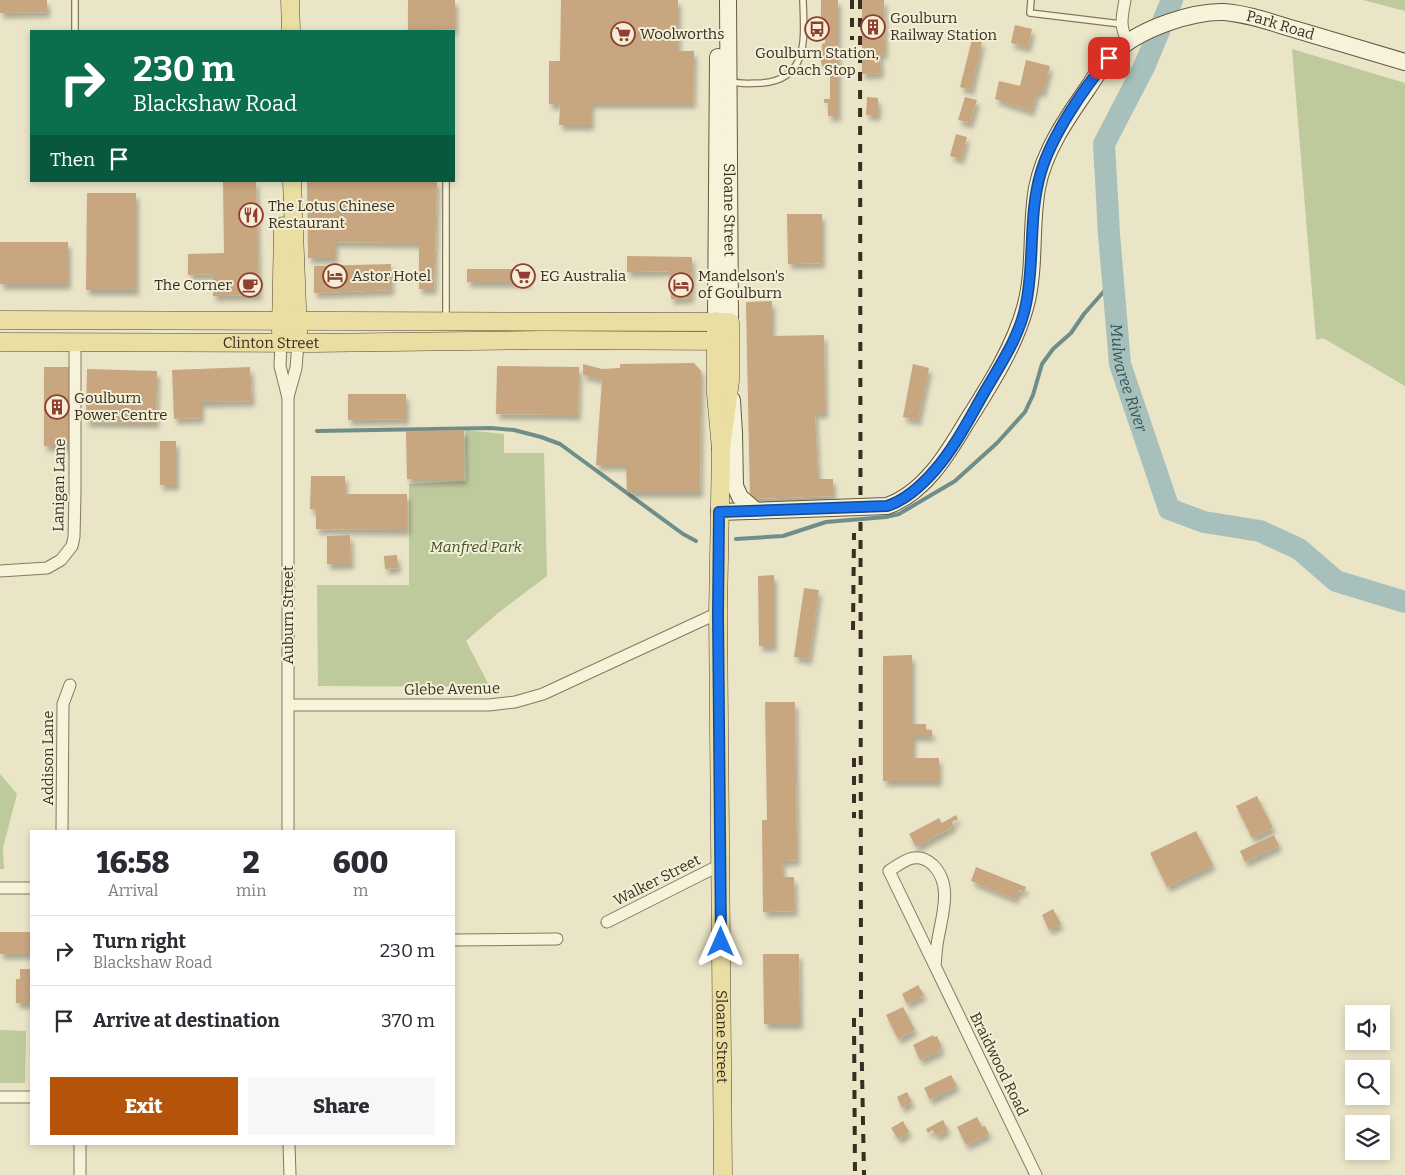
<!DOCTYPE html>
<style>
:root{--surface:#fff;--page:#f7f7f7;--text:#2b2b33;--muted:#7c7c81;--line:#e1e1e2;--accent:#b45309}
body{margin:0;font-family:Bitter,serif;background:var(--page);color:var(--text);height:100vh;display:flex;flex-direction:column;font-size:19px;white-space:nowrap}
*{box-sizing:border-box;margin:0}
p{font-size:16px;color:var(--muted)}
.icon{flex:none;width:28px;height:28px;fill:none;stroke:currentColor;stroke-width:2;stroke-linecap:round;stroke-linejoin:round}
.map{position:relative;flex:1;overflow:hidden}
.side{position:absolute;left:30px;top:830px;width:425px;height:315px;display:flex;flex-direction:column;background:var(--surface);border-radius:0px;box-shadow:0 2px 8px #0003}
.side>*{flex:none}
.top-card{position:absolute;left:30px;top:30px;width:425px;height:152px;border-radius:0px;box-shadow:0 2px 8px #0003;background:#0b6e4f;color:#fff;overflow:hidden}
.buttons{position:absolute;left:1345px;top:1005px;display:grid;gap:10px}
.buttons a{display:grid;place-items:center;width:45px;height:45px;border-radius:0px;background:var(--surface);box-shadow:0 2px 8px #0003;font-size:25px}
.pin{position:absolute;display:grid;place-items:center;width:42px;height:42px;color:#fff;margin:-21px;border-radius:10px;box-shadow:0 2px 8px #0006}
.me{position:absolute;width:55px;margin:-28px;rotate:0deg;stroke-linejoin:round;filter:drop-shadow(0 0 4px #0008)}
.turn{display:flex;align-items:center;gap:18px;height:105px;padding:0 20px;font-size:22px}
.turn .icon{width:65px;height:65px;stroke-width:2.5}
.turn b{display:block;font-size:35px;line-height:42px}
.then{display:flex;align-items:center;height:48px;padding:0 20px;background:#0003;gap:10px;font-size:19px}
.eta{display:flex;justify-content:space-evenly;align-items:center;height:85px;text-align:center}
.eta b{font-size:30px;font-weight:800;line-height:35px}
.cta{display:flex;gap:10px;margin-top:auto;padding:10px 20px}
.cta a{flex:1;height:58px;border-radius:0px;background:var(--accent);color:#fff;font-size:20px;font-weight:800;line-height:58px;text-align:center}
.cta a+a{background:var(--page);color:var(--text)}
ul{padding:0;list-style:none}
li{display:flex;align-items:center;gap:15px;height:70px;padding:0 20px;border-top:1px solid var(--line)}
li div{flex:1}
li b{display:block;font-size:19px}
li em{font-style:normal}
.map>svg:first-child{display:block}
.green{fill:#bec99c}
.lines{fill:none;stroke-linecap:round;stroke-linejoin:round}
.stream{stroke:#6f8e8a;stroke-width:4}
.river{stroke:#a8c0bc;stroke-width:22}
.building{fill:#c7a680;filter:url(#shadow)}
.lane-casing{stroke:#86785e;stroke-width:8}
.street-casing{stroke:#86785e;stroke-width:13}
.secondary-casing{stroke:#685941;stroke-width:18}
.primary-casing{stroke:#544632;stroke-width:19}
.lane{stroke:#f7f2da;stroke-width:5.5}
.street{stroke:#f7f2da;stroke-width:11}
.secondary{stroke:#f7f2da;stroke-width:16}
.primary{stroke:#ebdea3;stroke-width:18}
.rail{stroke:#372e21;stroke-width:4;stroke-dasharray:9 9;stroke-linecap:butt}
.route-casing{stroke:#114b97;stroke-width:12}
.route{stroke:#1a73e8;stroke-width:9}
.labels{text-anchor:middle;stroke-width:4;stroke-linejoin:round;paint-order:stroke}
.poi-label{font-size:15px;fill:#372e21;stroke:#f3efd7;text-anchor:start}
.street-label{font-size:15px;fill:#372e21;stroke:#f3efd7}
.park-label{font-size:15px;font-style:italic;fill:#435229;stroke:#f3efd7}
.water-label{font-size:16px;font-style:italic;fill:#315456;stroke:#f3efd7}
</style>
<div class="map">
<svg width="1405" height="1175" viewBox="0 0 1405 1175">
<defs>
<filter id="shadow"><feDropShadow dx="3" dy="5.5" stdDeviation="2.5" flood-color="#0004"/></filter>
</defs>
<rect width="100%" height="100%" fill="#ebe5c8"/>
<g class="green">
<polygon points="1363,0 1405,0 1405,11"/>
<polygon points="1292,49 1405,83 1405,386 1323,338 1316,340"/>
<polygon points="465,430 504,434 504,453 544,453 547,576 498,613 466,641 490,687 318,686 317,585 409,585 409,484 466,481"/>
<polygon points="0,774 17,794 3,848 4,869 0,869"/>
<polygon points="0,1030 26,1031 25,1083 0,1083"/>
</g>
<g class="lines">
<g class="stream">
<polyline points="317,431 491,428 514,430 541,437 560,444 683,534 696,541"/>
<polyline points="736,539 783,536 826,522 886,517 899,514 955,481 997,443 1025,412 1033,395 1042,364 1053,349 1071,333 1084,314 1113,281"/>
</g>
<path class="river" id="s1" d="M1172 0 1144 67 1104 144 1109 234 1120 364 1169 509 1204 522 1260 531 1299 549 1336 581 1405 602"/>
</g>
<g class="building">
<polygon points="0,0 47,0 47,12 0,13"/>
<polygon points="408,0 455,0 455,29 408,31"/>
<polygon points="561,0 678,0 678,51 694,51 693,103 591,103 591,125 559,125 560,104 549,104 549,61 560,61"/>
<polygon points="821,0 838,0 838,116 828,116 828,103 824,103 824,99 830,99 830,67 823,67 821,63 822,44 825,43 825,22 821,22"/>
<polygon points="862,0 884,0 885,53 880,54 881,73 862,74"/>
<polygon points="1015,25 1032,29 1028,47 1011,43"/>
<polygon points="972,39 982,41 971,90 960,87"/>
<polygon points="1026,60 1050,66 1043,92 1037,91 1031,111 995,99 999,81 1020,86"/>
<polygon points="867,97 878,98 878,115 866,115"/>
<polygon points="965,97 977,100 970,123 958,120"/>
<polygon points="956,134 967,137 961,159 950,156"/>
<polygon points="223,181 256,181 259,295 213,296 213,274 188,275 188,254 224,253"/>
<polygon points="307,181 437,181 434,289 419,289 419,243 335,242 335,258 308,258"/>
<polygon points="87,193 136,193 136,290 86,290"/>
<polygon points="787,214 822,214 822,263 788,264"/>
<rect x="0" y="242" width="68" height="42"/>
<polygon points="627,256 692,257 691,298 671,299 670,271 627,272"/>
<polygon points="391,264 391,290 314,293 314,266"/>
<polygon points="467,269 527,269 528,282 467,282"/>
<polygon points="772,301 772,336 824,335 825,413 815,413 818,479 833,479 833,496 750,499 746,302"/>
<polygon points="694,363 701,371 700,492 627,492 626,465 596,465 602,379 583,375 583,364 602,369 620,368 620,364"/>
<polygon points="913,364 929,368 918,420 903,417"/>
<polygon points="497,366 579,367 578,415 496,414"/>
<rect x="44" y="367" width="26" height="79"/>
<polygon points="250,367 252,401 201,402 201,418 174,419 172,370"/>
<polygon points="87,369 157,371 156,423 86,422"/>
<polygon points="348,394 406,394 406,419 348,420"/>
<polygon points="464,430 464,479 407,479 406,431"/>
<rect x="160" y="441" width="16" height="44"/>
<polygon points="311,476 345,476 345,494 407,494 407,530 316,529 316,509 310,509"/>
<polygon points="350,535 351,564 327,564 327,536"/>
<polygon points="397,555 398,568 385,569 384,556"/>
<polygon points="774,575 774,646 759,646 758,576"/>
<polygon points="804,588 819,590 809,659 794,657"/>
<polygon points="912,655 912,724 926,724 926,730 932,730 932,736 913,736 913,758 939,758 939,781 883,781 883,656"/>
<polygon points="765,702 795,702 797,860 782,861 783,877 794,877 795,911 763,912 762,820 767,820"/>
<polygon points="1257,796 1273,828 1252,838 1236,806"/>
<polygon points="956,815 958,819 952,822 954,826 916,847 909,834 939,818 942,823"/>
<polygon points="1196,831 1213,865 1167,887 1150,853"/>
<polygon points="1274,835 1279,846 1245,862 1240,851"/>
<polygon points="976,867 1026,887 1024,892 1019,890 1015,899 971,881"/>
<polygon points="1053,909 1061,924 1049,930 1042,915"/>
<rect x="0" y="932" width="31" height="22"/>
<polygon points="763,954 799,954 800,1024 764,1024"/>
<polygon points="20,969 31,969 31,1003 16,1003 16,979 20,979"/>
<polygon points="918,985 924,995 907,1004 902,994"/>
<polygon points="903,1007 915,1030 898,1039 886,1015"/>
<polygon points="933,1035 934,1037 937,1036 942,1047 939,1048 941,1051 920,1060 913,1045"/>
<polygon points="951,1075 957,1086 930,1100 924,1088"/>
<polygon points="907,1092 912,1102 902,1108 897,1097"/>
<polygon points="977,1117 982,1127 985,1126 989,1134 966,1145 957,1127"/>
<polygon points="943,1120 948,1130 936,1136 933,1130 928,1133 926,1129"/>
<polygon points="903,1121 909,1132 898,1139 891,1128"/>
</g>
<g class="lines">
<g class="lane-casing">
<g id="lane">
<polyline points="75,0 75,31"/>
<polyline points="1031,0 1030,13 1121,24"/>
<path d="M730 81C741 85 751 83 762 83 810 79 804 36 803 0"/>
<polyline points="446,318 446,181"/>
</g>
</g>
<g class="street-casing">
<g id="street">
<path d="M1125 0C1122 17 1119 26 1128 42"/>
<polyline points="281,343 280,366 288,398 288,831"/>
<polyline points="288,397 296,368 298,343"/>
<polyline points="0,571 47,568 61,560 72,546 74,537 75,493 75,342"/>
<polyline points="289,705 489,705 515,702 543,694 718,613"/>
<polyline points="62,831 63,704 70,685"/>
<polyline points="0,888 31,888"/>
<polyline points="607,922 720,865"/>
<polyline points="454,940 557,939"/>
<path d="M935 966C936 957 936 948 938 939 942 915 953 885 933 865 917 850 904 861 889 871L1036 1175"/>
<polyline points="0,1097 31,1097"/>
<polyline points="80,1144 80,1175"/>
<polyline points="289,1144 290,1175"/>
</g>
</g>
<g class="secondary-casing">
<g id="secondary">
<path id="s2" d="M728 0 730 322"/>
<polyline points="716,321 718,57"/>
<polyline points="732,400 734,433 735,486 740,497 756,511"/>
<path id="s3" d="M719 512 887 506C924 493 947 455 966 423 988 388 1014 348 1025 308 1036 269 1030 227 1037 188 1044 151 1067 118 1088 88 1097 74 1106 60 1119 49 1143 28 1193 11 1224 12 1249 14 1273 23 1297 30 1333 41 1369 51 1405 62"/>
</g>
</g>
<g class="primary-casing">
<g id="primary">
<polyline points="290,0 291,31"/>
<polyline points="292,181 298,332"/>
<polyline points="0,320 730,322 730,381 721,449"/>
<path id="s4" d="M716 321V394L721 449 718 613 723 1175"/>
<polyline points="281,332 283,226"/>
<path id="s5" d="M0 342 313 343 542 340 727 341"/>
</g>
</g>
<use href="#lane" class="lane"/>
<use href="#street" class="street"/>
<use href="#secondary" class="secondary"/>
<use href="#primary" class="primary"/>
<g class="rail">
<polyline points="852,0 852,40"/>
<polyline points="860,0 861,1017 864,1175"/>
<polyline points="853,630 854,533"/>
<polyline points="854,758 854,818"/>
<polyline points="854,1018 855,1175"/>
</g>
</g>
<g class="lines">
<g class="route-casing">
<path id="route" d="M721 942 718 614 719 512 887 506C906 500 922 485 935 470 955 447 969 419 984 393 1000 365 1020 336 1026 304 1035 261 1028 215 1041 172 1052 135 1084 88 1109 58"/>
</g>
<use href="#route" class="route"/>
</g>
<defs>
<g id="building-ring" transform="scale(1.25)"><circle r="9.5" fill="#f3efd7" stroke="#913d32" stroke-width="1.5"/><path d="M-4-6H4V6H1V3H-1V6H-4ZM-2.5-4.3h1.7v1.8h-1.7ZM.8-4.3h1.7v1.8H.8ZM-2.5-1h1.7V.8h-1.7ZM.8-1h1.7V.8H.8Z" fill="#913d32"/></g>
<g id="bus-ring" transform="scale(1.25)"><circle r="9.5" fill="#f3efd7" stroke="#913d32" stroke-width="1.5"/><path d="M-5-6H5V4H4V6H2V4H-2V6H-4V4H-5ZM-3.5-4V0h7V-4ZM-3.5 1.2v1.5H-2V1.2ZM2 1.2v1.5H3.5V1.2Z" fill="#913d32"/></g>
<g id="supermarket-ring" transform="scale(1.25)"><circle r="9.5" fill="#f3efd7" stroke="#913d32" stroke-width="1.5"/><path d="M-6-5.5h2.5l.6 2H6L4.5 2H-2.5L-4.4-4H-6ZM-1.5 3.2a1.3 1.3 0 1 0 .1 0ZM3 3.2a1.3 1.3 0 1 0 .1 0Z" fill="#913d32"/></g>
<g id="restaurant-ring" transform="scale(1.25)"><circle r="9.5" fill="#f3efd7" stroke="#913d32" stroke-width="1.5"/><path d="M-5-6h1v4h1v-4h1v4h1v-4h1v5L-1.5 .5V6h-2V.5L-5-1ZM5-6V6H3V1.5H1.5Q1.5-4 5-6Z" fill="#913d32"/></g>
<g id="hotel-ring" transform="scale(1.25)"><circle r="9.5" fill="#f3efd7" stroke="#913d32" stroke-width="1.5"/><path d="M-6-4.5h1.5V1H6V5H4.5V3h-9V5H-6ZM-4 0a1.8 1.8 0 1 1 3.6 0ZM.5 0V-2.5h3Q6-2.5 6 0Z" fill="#913d32"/></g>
<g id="cafe-ring" transform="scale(1.25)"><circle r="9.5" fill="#f3efd7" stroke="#913d32" stroke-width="1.5"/><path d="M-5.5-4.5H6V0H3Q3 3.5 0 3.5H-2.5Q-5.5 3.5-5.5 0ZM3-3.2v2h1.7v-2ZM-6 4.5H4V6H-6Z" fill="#913d32"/></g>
</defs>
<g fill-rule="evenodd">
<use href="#building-ring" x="873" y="27"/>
<use href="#bus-ring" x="817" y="29"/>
<use href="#supermarket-ring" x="623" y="34"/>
<use href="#restaurant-ring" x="251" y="215"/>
<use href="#hotel-ring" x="335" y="276"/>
<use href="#supermarket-ring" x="523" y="276"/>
<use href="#cafe-ring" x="250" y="285"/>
<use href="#hotel-ring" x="681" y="285"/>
<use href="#building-ring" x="57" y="407"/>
</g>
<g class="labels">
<g class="poi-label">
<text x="890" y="23">Goulburn<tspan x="890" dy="17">Railway Station</tspan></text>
<text x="640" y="39">Woolworths</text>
<text x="817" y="58" text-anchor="middle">Goulburn Station,<tspan x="817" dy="17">Coach Stop</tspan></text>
<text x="268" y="211">The Lotus Chinese<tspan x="268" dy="17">Restaurant</tspan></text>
<text x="352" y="281">Astor Hotel</text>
<text x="540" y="281">EG Australia</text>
<text x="698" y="281">Mandelson's<tspan x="698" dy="17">of Goulburn</tspan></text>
<text x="232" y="290" text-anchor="end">The Corner</text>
<text x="74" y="403">Goulburn<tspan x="74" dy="17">Power Centre</tspan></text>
</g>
<g class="street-label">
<text dy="5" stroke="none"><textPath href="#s3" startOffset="870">Park Road</textPath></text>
<text dy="5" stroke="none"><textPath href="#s2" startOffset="210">Sloane Street</textPath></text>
<text dy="5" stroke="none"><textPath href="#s5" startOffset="271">Clinton Street</textPath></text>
<text transform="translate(59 485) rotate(-89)" y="5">Lanigan Lane</text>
<text transform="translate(288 615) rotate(-90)" y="5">Auburn Street</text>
<text transform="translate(452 689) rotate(-1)" y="5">Glebe Avenue</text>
<text transform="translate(48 758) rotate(-90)" y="5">Addison Lane</text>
<text transform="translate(657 880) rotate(-27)" y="5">Walker Street</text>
<text dy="5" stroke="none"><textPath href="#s4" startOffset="716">Sloane Street</textPath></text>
<text transform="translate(999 1064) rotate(64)" y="5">Braidwood Road</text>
</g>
<g class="park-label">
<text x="476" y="552">Manfred Park</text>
</g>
<g class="water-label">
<text dy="6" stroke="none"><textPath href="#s1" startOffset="395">Mulwaree River</textPath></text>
</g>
</g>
</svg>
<div class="buttons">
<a><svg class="icon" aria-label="sound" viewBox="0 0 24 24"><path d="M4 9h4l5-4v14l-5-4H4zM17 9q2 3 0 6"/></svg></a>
<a><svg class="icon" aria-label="search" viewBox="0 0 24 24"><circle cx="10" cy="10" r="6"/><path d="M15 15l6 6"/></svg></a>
<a><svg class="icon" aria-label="layers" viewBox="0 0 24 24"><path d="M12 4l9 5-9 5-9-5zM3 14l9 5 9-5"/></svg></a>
</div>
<div class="pin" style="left:1109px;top:58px;background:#d93025"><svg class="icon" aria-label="arrive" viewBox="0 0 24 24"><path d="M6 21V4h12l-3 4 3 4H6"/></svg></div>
<svg class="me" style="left:721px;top:942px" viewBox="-20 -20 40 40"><path d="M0-17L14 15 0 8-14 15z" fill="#1a73e8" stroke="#fff" stroke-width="4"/></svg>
<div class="top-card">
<div class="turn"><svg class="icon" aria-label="right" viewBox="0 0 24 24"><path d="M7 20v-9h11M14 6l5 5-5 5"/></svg><div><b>230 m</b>Blackshaw Road</div></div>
<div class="then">Then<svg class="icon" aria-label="arrive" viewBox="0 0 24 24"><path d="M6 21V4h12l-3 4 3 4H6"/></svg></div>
</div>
<section class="side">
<div class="eta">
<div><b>16:58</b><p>Arrival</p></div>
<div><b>2</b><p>min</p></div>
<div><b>600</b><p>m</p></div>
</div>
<ul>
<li><svg class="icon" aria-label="right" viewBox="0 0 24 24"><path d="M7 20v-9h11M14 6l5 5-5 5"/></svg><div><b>Turn right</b><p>Blackshaw Road</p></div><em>230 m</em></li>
<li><svg class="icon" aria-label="arrive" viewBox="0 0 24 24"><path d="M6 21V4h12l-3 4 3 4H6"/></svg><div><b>Arrive at destination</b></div><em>370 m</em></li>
</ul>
<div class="cta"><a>Exit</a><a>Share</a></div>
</section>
</div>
